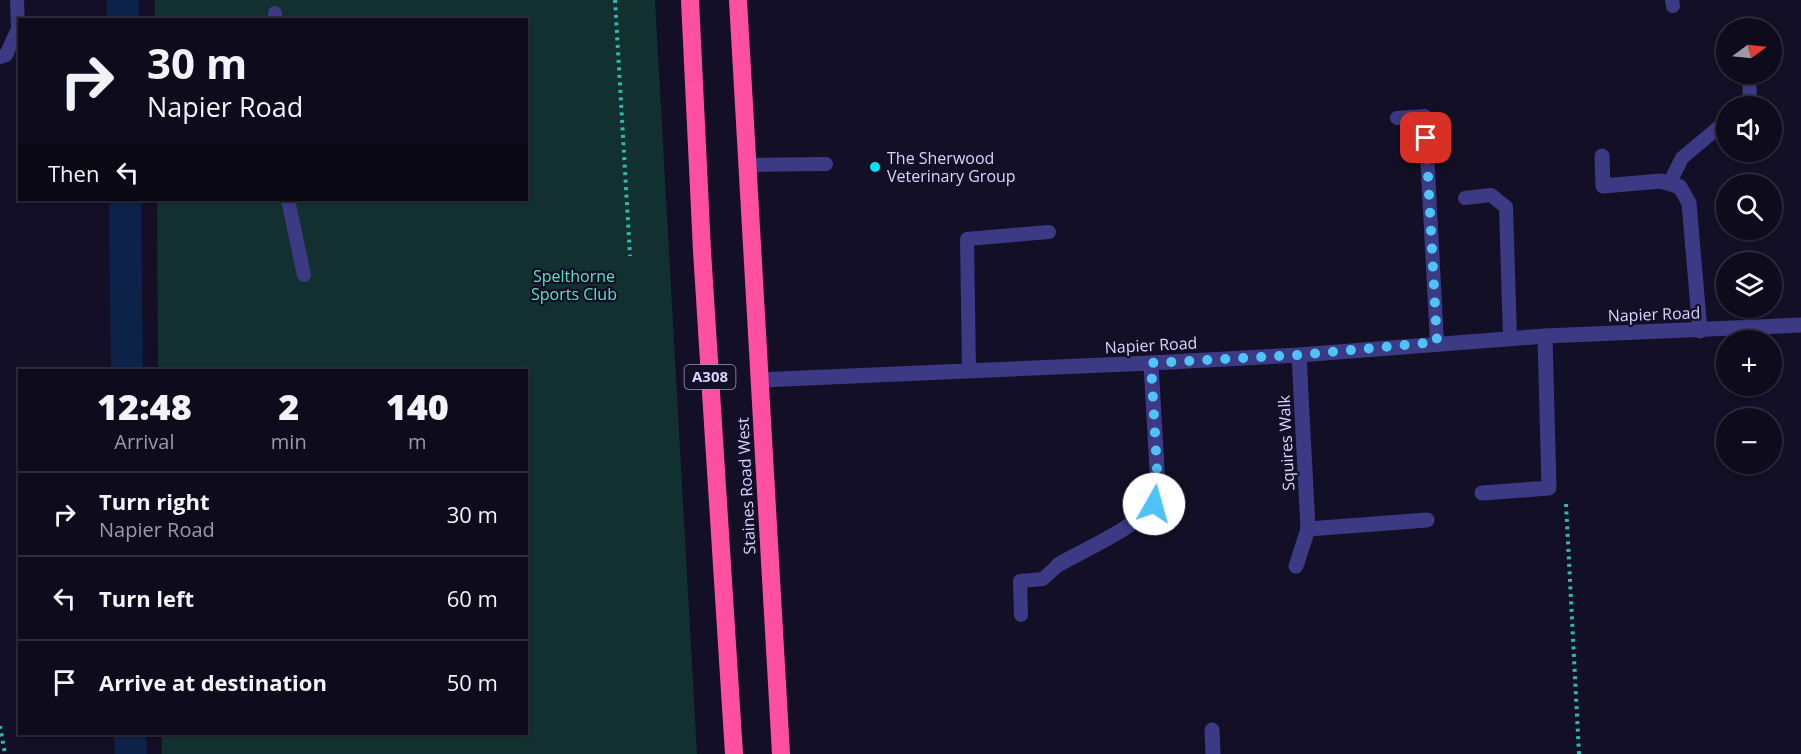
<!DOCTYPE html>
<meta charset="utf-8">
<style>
:root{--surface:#0e0b1c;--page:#1c1929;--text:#f1f3f6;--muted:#9b9ba3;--line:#2e2b3b}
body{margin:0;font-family:"Open Sans",sans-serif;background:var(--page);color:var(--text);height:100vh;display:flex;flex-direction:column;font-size:22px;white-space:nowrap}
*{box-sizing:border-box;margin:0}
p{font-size:20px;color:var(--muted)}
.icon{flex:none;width:33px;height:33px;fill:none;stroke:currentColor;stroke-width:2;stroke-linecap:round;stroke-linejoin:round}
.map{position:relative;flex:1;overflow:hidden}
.panel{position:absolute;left:18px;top:369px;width:510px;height:366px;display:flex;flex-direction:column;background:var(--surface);border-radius:0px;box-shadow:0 2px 4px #0004,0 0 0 2px var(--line)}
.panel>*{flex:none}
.banner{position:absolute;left:18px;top:18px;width:510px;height:183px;border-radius:0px;box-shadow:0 2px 4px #0004,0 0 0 2px var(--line);background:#0e0b1c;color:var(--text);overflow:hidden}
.needle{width:39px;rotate:75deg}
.fabs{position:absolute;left:1716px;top:18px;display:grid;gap:12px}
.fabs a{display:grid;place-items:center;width:66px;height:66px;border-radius:50%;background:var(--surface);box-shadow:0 2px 4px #0004,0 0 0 2px var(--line);font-size:30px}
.pin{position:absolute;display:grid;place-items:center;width:51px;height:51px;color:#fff;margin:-26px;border-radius:12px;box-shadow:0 3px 9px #0006}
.me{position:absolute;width:66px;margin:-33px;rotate:7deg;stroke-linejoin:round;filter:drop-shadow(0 0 4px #0008)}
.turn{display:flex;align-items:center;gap:21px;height:126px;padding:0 30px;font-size:27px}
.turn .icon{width:78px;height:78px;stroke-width:2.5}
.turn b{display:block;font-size:42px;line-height:51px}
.then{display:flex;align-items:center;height:57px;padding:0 30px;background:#0003;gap:12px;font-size:22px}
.eta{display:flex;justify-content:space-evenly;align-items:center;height:102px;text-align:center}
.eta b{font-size:36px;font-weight:800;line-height:42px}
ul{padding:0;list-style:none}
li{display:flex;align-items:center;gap:18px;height:84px;padding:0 30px;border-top:2px solid var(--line)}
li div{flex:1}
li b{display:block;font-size:22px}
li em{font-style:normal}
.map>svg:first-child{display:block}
.green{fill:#12302f}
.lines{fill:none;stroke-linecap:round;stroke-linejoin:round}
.canal{stroke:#0c2248;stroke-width:32}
.path{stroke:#2fb8b0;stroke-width:4;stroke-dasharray:3 4.5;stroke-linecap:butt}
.lane{stroke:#3d3a85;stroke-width:14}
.street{stroke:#3d3a85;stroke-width:15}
.highway{stroke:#ff4fa3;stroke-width:18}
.route{stroke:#4fc3f7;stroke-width:10;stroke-dasharray:0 18}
.poi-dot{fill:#00e5ff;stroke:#130f26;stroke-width:2}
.labels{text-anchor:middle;stroke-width:4.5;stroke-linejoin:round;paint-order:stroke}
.shield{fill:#130f26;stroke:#9e99be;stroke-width:1.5}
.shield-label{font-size:15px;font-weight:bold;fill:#d9d4ff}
.poi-label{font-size:16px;fill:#d9d4ff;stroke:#130f26;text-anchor:start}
.park-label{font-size:16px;fill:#5fe0c0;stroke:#130f26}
.street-label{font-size:16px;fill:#d9d4ff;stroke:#130f26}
</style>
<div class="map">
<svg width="1801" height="754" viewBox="0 0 1801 754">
<rect width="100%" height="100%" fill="#130f26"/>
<polygon class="green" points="155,0 655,0 697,754 162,754 162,734 526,734 526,370 158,370 157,200 526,200 526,20 155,19"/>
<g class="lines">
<g class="canal">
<polyline points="123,0 123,20"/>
<polyline points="125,200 127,370"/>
<polyline points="130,734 131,754"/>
</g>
<g class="path">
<polyline points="615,0 630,256"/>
<polyline points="1566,504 1579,754"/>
<polyline points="0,726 5,754"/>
</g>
<g class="lane">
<polyline points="1672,0 1673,6"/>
<polyline points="275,13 275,20"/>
<polyline points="0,57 6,55 18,29 17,0"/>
<polyline points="1744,106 1750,101 1749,74"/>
<polyline points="1397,118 1425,116 1437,342"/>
<polyline points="747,165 826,164"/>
<polyline points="1670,182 1682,158 1726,121"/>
<polyline points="1465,198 1491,195 1506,207 1510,338"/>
<polyline points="288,200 304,275"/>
<polyline points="969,371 967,239 1049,232"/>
<polyline points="1021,615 1020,581 1043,579 1058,565"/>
</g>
<g class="street">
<polyline points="1602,156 1603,186 1661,181 1680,187 1689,203 1700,331"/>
<polyline points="1299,355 1308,529"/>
<polyline points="759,380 1151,363 1299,355 1545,336 1801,325"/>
<polyline points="1482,493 1549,488 1545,336"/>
<path d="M1058 565C1087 548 1132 530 1152 505 1156 500 1156 492 1158 487L1151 363"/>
<polyline points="1296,566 1308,529 1427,520"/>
<polyline points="1212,730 1213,754"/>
</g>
<g class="highway">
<polyline points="690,0 702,251 734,754"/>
<polyline points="738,0 781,754"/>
</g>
</g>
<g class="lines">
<polyline class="route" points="1154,504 1158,487 1151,363 1299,355 1437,342 1426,138"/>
</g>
<circle class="poi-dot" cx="875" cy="167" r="6"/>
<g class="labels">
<rect class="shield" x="684.5" y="365" width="51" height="24" rx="4.5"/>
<g class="shield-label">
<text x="710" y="382">A308</text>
</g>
<g class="poi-label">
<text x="887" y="164">The Sherwood<tspan x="887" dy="18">Veterinary Group</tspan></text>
</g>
<g class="park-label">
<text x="574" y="282">Spelthorne<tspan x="574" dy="18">Sports Club</tspan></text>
</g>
<g class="street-label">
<text transform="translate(1654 314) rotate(-2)" y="6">Napier Road</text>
<text transform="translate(1151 345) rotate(-3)" y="6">Napier Road</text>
<text transform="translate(1286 443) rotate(-93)" y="6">Squires Walk</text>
<text transform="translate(746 486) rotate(-93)" y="6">Staines Road West</text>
</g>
</g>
</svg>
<div class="fabs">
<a><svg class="needle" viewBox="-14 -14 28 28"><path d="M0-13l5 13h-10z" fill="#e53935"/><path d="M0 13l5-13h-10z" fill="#9b9ba3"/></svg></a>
<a><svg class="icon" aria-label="sound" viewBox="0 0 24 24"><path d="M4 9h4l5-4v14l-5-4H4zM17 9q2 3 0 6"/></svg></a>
<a><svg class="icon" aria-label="search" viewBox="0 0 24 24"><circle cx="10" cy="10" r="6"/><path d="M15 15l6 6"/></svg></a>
<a><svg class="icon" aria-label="layers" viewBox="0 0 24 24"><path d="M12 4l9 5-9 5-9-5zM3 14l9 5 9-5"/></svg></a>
<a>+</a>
<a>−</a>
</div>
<div class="pin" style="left:1426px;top:138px;background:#d93025"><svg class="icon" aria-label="arrive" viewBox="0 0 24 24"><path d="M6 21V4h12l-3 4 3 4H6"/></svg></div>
<svg class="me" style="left:1154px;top:504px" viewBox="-20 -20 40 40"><circle r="19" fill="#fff"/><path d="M0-13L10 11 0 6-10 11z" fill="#4fc3f7"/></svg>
<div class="banner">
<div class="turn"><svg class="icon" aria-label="right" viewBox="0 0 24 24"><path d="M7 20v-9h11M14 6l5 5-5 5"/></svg><div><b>30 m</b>Napier Road</div></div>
<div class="then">Then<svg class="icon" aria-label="left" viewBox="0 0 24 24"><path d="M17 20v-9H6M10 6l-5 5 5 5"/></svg></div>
</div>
<section class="panel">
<div class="eta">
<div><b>12:48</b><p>Arrival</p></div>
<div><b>2</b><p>min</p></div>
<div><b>140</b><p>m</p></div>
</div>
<ul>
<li><svg class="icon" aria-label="right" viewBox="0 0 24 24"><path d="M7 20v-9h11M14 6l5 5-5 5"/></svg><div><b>Turn right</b><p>Napier Road</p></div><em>30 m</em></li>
<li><svg class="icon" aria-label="left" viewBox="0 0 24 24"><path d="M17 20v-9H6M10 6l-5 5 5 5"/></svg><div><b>Turn left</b></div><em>60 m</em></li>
<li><svg class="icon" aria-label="arrive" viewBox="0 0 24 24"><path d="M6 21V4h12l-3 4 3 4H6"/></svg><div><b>Arrive at destination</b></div><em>50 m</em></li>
</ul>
</section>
</div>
